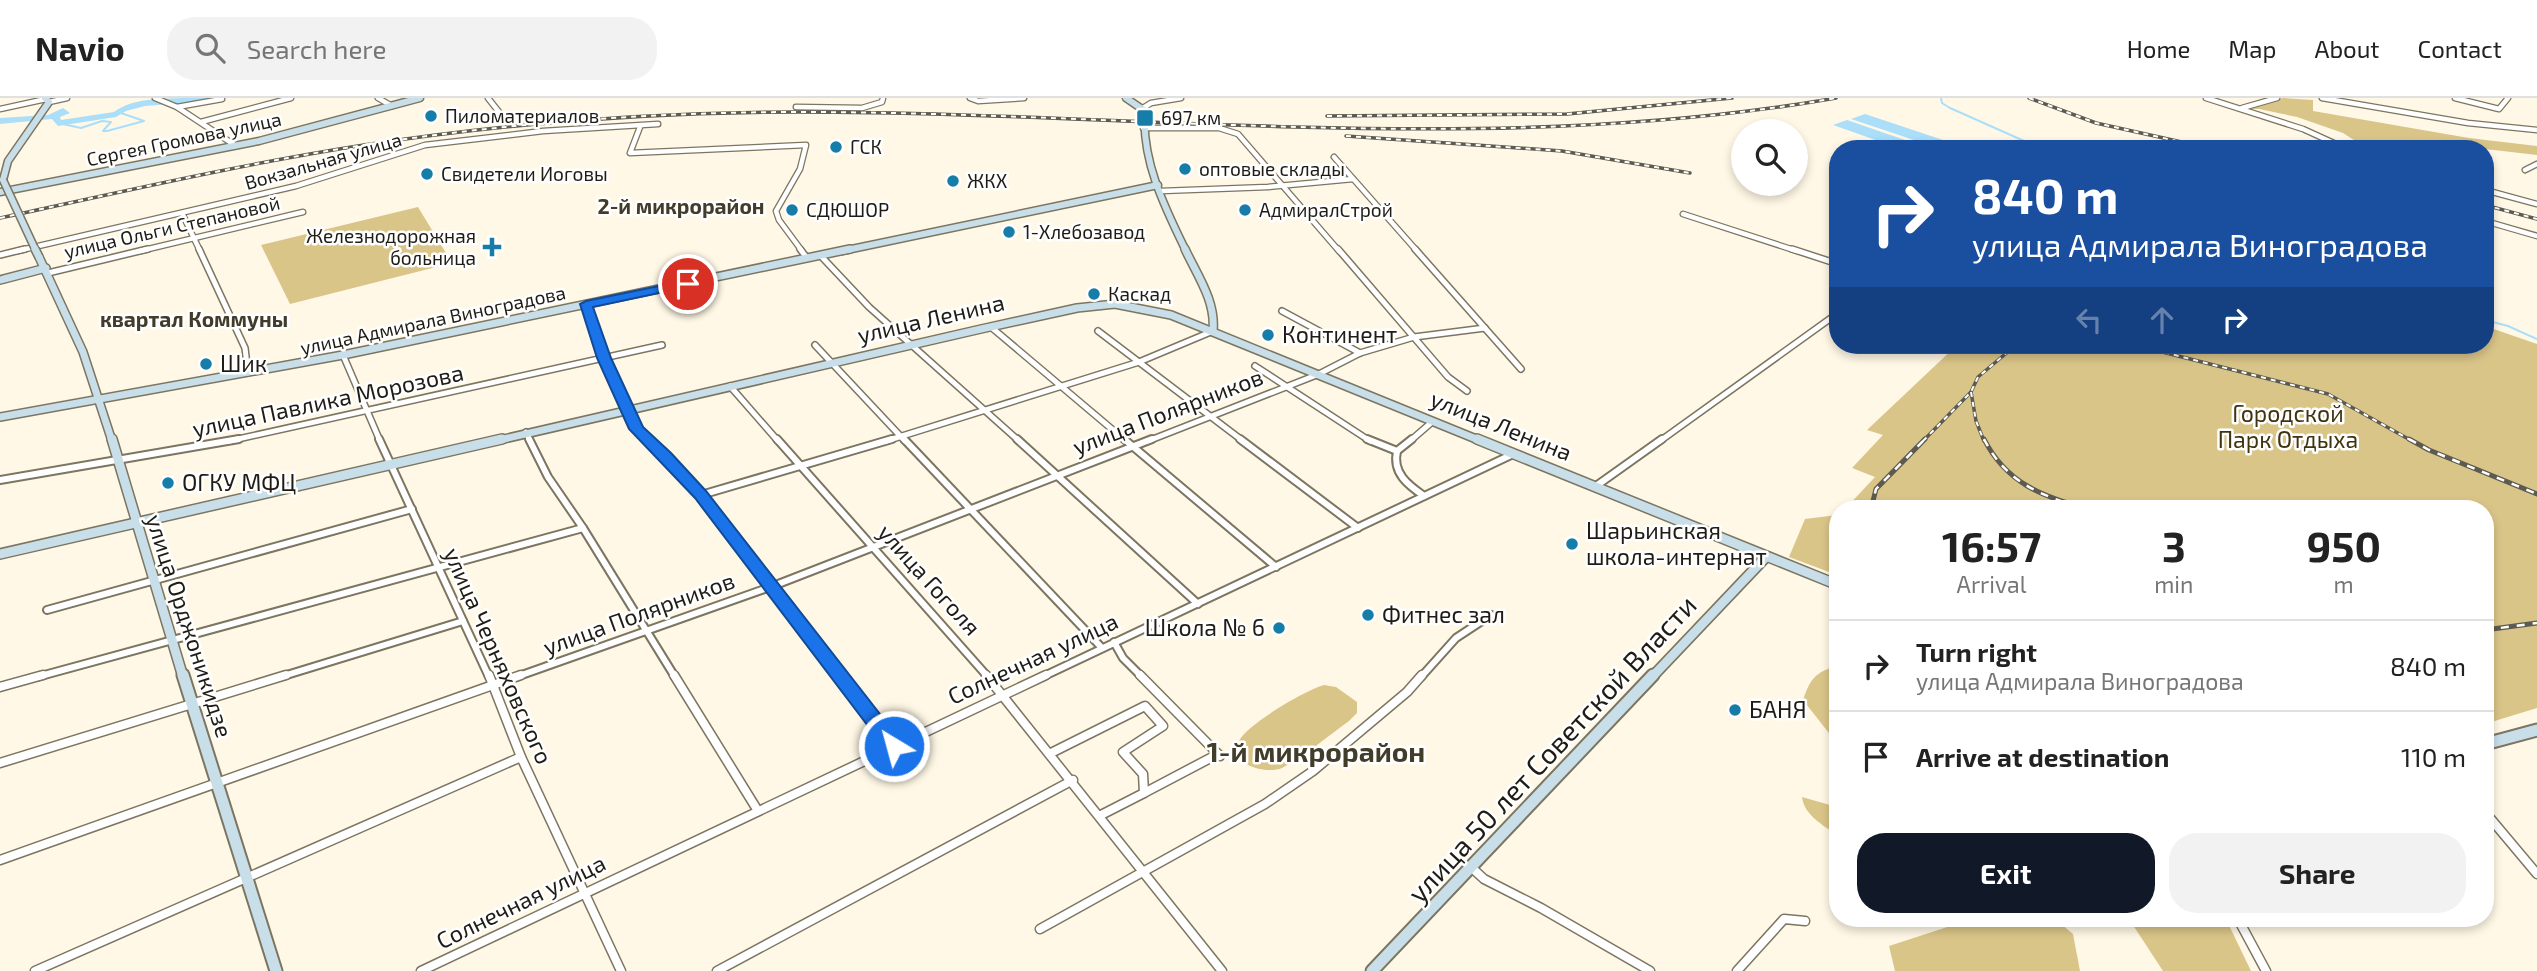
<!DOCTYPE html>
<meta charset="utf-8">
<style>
:root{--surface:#fff;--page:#f2f2f2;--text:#222;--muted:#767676;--line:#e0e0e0;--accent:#111827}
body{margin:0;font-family:"Exo 2",sans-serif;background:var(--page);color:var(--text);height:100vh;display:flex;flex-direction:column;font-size:26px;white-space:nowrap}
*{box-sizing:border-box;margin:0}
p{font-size:23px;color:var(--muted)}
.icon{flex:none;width:38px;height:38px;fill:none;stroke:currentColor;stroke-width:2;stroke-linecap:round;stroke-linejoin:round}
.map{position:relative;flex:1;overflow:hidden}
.drawer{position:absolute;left:1829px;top:402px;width:665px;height:427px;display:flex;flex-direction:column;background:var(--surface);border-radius:28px;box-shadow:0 4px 10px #0003}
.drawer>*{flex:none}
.top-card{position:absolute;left:1829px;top:42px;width:665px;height:214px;border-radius:28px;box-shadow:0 4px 10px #0003;background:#1a4fa0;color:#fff;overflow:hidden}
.buttons{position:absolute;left:1731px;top:21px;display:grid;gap:14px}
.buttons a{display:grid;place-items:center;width:77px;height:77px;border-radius:50%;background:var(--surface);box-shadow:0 4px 10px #0003;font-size:35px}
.pin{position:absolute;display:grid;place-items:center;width:60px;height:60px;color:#fff;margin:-30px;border:4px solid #fff;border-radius:50%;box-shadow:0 2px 7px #0007}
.me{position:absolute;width:77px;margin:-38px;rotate:323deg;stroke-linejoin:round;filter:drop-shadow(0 0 5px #0008)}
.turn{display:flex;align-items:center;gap:24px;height:147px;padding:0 28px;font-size:32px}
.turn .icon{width:91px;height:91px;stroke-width:2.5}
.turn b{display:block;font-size:49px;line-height:60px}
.lanes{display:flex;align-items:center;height:66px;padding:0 28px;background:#0003;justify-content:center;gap:35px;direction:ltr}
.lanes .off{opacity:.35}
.eta{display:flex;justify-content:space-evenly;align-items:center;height:119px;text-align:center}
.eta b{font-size:42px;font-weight:700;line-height:49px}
.primary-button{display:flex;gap:14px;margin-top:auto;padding:14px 28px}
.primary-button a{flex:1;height:80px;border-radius:28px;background:var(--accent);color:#fff;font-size:28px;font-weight:700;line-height:80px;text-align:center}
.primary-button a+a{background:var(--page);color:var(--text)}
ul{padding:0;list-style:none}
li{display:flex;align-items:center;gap:21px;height:91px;padding:0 28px;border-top:2px solid var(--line)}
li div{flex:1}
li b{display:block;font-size:26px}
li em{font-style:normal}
header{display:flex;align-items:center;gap:42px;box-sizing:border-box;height:98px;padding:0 35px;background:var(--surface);border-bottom:2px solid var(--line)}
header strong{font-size:33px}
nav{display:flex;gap:38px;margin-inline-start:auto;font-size:24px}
.search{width:490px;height:63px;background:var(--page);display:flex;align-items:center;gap:18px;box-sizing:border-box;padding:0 24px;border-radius:28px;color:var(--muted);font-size:26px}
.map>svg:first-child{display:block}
.green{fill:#dac589}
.water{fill:#abdef9}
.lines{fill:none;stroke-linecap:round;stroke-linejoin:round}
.stream{stroke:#abdef9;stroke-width:2}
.river{fill:#abdef9;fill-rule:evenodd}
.street-far3-casing{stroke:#7c7561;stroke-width:7}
.street-far2-casing{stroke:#7c7561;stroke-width:8}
.street-far1-casing{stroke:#7c7561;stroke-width:10}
.street-casing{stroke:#7c7561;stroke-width:11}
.secondary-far3-casing{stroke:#7c7561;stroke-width:9}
.secondary-far2-casing{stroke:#7c7561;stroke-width:10}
.secondary-far1-casing{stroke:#7c7561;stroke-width:12}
.secondary-casing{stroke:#7c7561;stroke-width:15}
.street-far3{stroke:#fff;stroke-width:4.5}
.street-far2{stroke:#fff;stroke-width:5}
.street-far1{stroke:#fff;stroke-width:6}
.street{stroke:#fff;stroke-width:8}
.secondary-far3{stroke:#c8dfea;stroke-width:6}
.secondary-far2{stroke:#c8dfea;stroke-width:7}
.secondary-far1{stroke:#c8dfea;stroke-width:9}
.secondary{stroke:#c8dfea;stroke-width:11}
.rail-far1-casing{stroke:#5d5a4f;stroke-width:3.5}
.rail-casing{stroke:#5d5a4f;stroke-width:5}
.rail-far1{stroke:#fff;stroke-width:2;stroke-dasharray:5;stroke-linecap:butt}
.rail{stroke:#fff;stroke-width:2.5;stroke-dasharray:8;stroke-linecap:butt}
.secondary-bridge-far1-casing{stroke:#7c7561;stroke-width:9;stroke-linecap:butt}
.secondary-bridge-casing{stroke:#7c7561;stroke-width:10;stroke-linecap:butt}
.secondary-bridge-far1{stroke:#c8dfea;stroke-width:6}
.secondary-bridge{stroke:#c8dfea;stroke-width:7}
.route{fill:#1a73e8;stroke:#114b97;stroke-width:2}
.poi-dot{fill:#157da7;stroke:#fff;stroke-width:2.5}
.labels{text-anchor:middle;stroke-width:5;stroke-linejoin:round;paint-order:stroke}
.far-poi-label{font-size:19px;fill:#1e1c14;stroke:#fff;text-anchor:start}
.far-street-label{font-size:19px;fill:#1e1c14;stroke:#fff}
.far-neighbourhood-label{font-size:21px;font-weight:bold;fill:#423c2a;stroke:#fff}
.street-label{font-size:23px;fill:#1e1c14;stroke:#fff}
.poi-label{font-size:23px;fill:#1e1c14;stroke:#fff;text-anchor:start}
.park-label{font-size:23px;fill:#403410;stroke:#fff}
.near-street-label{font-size:28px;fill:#1e1c14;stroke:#fff}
.near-neighbourhood-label{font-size:28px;font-weight:bold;fill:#423c2a;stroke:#fff}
</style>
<header>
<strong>Navio</strong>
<div class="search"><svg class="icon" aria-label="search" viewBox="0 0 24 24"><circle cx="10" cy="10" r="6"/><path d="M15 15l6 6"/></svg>Search here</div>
<nav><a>Home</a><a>Map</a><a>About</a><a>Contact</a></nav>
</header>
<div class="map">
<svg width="2537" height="873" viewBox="0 0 2537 873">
<rect width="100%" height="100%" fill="#fff8e6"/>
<g class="green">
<polygon points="2283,0 2313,2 2313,13 2469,40 2537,48 2537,57 2485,51 2368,51 2343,35 2297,19 2259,11 2245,11"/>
<polygon points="418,109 452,165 290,206 261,147"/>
<polygon points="2485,228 2537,246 2537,610 2485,626 2485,411 1845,411 1875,379 1852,370 1883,337 1867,332 1957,247 2485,247"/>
<polygon points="1837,417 1837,477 1789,459 1805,421"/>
<path d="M1833 569 1837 573V641L1832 639 1803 602C1809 584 1814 575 1833 569Z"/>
<path d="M1324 587 1336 589 1357 604V615L1349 623C1328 638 1305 658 1282 670 1266 677 1226 666 1239 643 1247 626 1306 592 1324 587Z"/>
<path d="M1802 699 1837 709V737C1823 727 1804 717 1802 699Z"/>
<polygon points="1972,821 2055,821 2073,836 2080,873 1895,873 1889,848"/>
<polygon points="2129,821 2226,821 2251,873 2163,873"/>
</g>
<g class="water">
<polygon points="1865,16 1952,45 1938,50 1851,21"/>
<polygon points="1847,22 1931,51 1901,51 1833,27"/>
</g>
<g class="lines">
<g class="stream">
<polyline points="1941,0 1942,5 1950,10 2042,51"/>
<polyline points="58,25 81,30 102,23 111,24 103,33 107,33 144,23 118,14"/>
<polyline points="2485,222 2508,228 2537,241"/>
</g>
<path class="river" d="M182 0H208L195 4 145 8 126 13 116 19 58 28 52 21 0 26V20L48 17 63 10 70 15 60 19 61 22 114 14C133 0 159 1 182 0Z"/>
<g class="street-far3-casing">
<g id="street-far3">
<polyline points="155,0 177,9 236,48"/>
<polyline points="378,0 392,8"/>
<polyline points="488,0 499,14"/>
<polyline points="970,0 978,3 1024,0"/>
<polyline points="2206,0 2303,31 2347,51"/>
<polyline points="2322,0 2468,25 2537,32"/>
<polyline points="2455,0 2499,11 2508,0"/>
<polyline points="49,4 67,0"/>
<polyline points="177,9 222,1"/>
<polyline points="796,9 862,10 882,4 883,0"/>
<polyline points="1143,10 1151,5 1181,0"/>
<polyline points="2242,10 2277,0"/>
<polyline points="0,11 46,1"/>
<polyline points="201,24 291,0"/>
<polyline points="640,29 630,55 806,47 800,71 776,113 779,122 802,153"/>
<polyline points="1143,30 1219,30 1238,36 1339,153"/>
<polyline points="1334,59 1417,153"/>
<polyline points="2525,72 2537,66"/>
<polyline points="2485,92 2537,106"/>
<polyline points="1161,93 1268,89 1353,81"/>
<polyline points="182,115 200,153"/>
<polyline points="1683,116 1797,153"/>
<polyline points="2485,123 2537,138"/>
<polyline points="17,153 296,88 425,47 543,33 658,26"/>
<polyline points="140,153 303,114"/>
</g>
</g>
<g class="street-far2-casing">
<g id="street-far2">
<polyline points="199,151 245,250 248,275"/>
<polyline points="800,151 807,160"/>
<polyline points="1338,151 1448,279 1467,293"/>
<polyline points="1415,151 1521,271"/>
<polyline points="1792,151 1838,166"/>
<polyline points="0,157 25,151"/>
<polyline points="820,157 869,209 1019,343"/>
<polyline points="48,175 148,151"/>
<path d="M586 206C599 246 619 314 649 343"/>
<polyline points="1282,213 1360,255"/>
<polyline points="991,229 1126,343"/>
<polyline points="1098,233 1243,343"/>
<polyline points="815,247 905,343"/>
<polyline points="343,257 380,343"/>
<polyline points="1255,268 1370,343"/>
<polyline points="730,288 778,343"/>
<polyline points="526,334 530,343"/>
<polyline points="229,343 662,247"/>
<polyline points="886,343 1139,264 1213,233"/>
<polyline points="1148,343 1319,276 1360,255 1414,239 1485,230"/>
<polyline points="1410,343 1432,324"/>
<polyline points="1660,343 1838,215"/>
</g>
</g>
<g class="street-far1-casing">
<g id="street-far1">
<polyline points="379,341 489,579"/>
<polyline points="529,341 548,379 583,430 675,579"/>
<polyline points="648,341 701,397 841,579"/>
<polyline points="777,341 988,579"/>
<polyline points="904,341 1102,550"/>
<polyline points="1017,341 1198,506"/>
<polyline points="1124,341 1276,469"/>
<polyline points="1240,341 1358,430"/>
<path d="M1367 341 1397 353C1392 375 1408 387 1424 398"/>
<polyline points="1397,353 1412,341"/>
<polyline points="0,382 239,341"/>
<polyline points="1596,388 1662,341"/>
<polyline points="701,397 892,341"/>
<polyline points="47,512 412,411"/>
<polyline points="1114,544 1123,560 1142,579"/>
<polyline points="37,579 583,430"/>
<polyline points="280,579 463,523"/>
<polyline points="516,579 773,488 1152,341"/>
<polyline points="1042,579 1511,357"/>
<polyline points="1421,579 1456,540 1491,517"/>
</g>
</g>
<g class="street-casing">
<g id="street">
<polyline points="489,577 521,659 621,873"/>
<polyline points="674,577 758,713"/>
<polyline points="840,577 894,648"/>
<polyline points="986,577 1222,873"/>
<polyline points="1140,577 1220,658"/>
<polyline points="0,589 43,577"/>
<polyline points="1051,655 1145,608 1163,628 1123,654 1143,676 1144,695 1101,717"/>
<polyline points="0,665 286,577"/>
<polyline points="1144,695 1218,656"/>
<polyline points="2485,714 2537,776"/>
<polyline points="0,762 521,577"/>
<polyline points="1472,770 1484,781 1541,810 1650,873"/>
<polyline points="2238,821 2266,873"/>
<polyline points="1040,831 1265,706 1313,673 1407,594 1422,577"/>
<polyline points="35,873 521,659"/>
<polyline points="421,873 1046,577"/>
<polyline points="717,873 1073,682"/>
<polyline points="1737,873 1784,821 1805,823"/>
</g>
</g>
<g class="secondary-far3-casing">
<g id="secondary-far3">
<path d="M1126 0 1145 13C1141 62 1165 110 1186 153"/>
<polyline points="3,82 8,63 49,4 45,0"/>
<polyline points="0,94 259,43 420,0"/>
<polyline points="842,153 1158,87"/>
</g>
</g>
<g class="secondary-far2-casing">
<g id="secondary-far2">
<path d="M1185 151C1197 177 1216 203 1213 233"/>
<polyline points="39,159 83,254 112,343"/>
<polyline points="0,182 46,170 4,181"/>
<polyline points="0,319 343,257 850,151"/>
<polyline points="495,343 981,231 1077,210 1115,206 1171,217 1481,343"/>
</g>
</g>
<g class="secondary-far1-casing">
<g id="secondary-far1">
<polyline points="112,341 183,579"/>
<polyline points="1477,341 1838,487"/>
<polyline points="0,456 502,341"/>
<polyline points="1652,579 1765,460"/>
</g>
</g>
<g class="secondary-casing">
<g id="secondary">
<polyline points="183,577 276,873"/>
<polyline points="2485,646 2537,632"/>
<polyline points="1372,873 1653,577"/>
</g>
</g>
<use href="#street-far3" class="street-far3"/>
<use href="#street-far2" class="street-far2"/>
<use href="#street-far1" class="street-far1"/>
<use href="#street" class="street"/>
<use href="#secondary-far3" class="secondary-far3"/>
<use href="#secondary-far2" class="secondary-far2"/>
<use href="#secondary-far1" class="secondary-far1"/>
<use href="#secondary" class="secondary"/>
<g class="rail-far1-casing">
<g id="rail-far1">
<polyline points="2029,0 2096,25 2213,51"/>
<polyline points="1327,18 1567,16 1732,0"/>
<polyline points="1346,38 1562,53 1690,75"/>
<polyline points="2485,107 2537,121"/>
<path d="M0 120C121 94 242 66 364 47 508 25 653 14 799 14 1144 14 1493 60 1836 0"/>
<polyline points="2135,247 2328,296 2412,343"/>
<polyline points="1971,294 1976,323 1984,343"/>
<polyline points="1923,343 1971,294 1978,279 2016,247"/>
</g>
</g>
<g class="rail-casing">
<g id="rail">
<path d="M1984 341C2006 385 2043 399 2088 411"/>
<polyline points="2409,341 2429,352 2537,396"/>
<polyline points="1871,411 1876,391 1925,341"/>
<polyline points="2485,532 2537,525"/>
</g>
</g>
<use href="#rail-far1" class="rail-far1"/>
<use href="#rail" class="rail"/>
<g class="secondary-bridge-far1-casing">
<polyline id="secondary-bridge-far1" points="3,82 36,153"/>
</g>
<g class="secondary-bridge-casing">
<polyline id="secondary-bridge" points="35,151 39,159"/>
</g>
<use href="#secondary-bridge-far1" class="secondary-bridge-far1"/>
<use href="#secondary-bridge" class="secondary-bridge"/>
</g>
<polygon class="route" points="688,182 692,183 692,188 593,209 611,260 643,329 671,355 706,393 901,643 904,648 901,653 887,653 695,400 629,331 597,260 580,206 586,203"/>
<g class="poi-dot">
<circle cx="431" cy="18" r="7"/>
<rect x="1136" y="11" width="18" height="18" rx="3.5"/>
<circle cx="836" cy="49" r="7"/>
<circle cx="1185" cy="71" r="7"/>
<circle cx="427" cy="76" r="7"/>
<circle cx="953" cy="83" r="7"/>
<circle cx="792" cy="112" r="7"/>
<circle cx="1245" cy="112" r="7"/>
<circle cx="1009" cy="134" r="7"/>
<path d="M488.5 138.5h7v7h7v7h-7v7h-7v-7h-7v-7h7z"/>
<circle cx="1094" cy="196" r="7"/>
<circle cx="1268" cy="237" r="7"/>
<circle cx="206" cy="266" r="7"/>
<circle cx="168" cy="385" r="7"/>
<circle cx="1572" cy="446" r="7"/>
<circle cx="1368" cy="517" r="7"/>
<circle cx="1279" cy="530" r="7"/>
<circle cx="1735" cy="612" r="7"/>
</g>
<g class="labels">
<g class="far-poi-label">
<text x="445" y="25">Пиломатериалов</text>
<text x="1161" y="27">697 км</text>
<text x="850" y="56">ГСК</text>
<text x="1199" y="78">оптовые склады</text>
<text x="441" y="83">Свидетели Иоговы</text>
<text x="967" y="90">ЖКХ</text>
<text x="806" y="119">СДЮШОР</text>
<text x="1259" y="119">АдмиралСтрой</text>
<text x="1023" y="141">1-Хлебозавод</text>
<text x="476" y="145" text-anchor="end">Железнодорожная<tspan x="476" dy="22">больница</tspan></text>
<text x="1108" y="203">Каскад</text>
</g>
<g class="far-street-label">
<text transform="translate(184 41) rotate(-12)" y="7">Сергея Громова улица</text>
<text transform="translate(323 63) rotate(-16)" y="7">Вокзальная улица</text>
<text transform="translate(172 129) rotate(-13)" y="7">улица Ольги Степановой</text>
<text transform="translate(433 222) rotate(-12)" y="7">улица Адмирала Виноградова</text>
</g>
<g class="far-neighbourhood-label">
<text x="681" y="116">2-й микрорайон</text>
<text x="194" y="229">квартал Коммуны</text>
</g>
<g class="street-label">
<text transform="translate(931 221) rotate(-13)" y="8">улица Ленина</text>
<text transform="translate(328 303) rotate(-12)" y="8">улица Павлика Морозова</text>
<text transform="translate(1168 314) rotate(-21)" y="8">улица Полярников</text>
<text transform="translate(1501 328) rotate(22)" y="8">улица Ленина</text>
<text transform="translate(929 482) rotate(48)" y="8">улица Гоголя</text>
<text transform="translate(639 516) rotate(-20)" y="8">улица Полярников</text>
<text transform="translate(189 528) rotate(72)" y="8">улица Орджоникидзе</text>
<text transform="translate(498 558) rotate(66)" y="8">улица Черняховского</text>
<text transform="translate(1033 561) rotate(-25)" y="8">Солнечная улица</text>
<text transform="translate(521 804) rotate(-26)" y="8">Солнечная улица</text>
</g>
<g class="poi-label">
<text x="1282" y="245">Континент</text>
<text x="220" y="274">Шик</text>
<text x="182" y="393">ОГКУ МФЦ</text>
<text x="1586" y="441">Шарьинская<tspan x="1586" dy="26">школа-интернат</tspan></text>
<text x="1382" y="525">Фитнес зал</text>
<text x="1265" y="538" text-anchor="end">Школа № 6</text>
<text x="1749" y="620">БАНЯ</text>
</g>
<g class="park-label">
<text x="2288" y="324">Городской<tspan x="2288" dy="26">Парк Отдыха</tspan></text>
</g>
<g class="near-street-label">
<text transform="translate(1552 651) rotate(-47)" y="10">улица 50 лет Советской Власти</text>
</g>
<g class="near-neighbourhood-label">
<text x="1316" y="664">1-й микрорайон</text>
</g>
</g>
</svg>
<div class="buttons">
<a><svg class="icon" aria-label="search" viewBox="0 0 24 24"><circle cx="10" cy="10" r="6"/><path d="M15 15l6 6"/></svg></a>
</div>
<div class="pin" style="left:688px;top:186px;background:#d93025"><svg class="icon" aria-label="arrive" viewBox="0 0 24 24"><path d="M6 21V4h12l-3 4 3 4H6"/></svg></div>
<svg class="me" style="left:894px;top:648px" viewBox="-20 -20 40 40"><circle r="17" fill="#1a73e8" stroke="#fff" stroke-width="3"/><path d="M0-11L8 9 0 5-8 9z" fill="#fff"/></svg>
<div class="top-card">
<div class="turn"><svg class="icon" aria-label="right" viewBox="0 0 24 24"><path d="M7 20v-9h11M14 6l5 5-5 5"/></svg><div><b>840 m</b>улица Адмирала Виноградова</div></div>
<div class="lanes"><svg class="icon off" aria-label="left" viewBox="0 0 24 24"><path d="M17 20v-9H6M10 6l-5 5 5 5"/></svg><svg class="icon off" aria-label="ahead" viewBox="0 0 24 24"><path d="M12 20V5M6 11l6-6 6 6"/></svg><svg class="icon" aria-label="right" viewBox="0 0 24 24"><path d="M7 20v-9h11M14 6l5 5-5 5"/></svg></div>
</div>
<section class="drawer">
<div class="eta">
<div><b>16:57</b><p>Arrival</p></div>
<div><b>3</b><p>min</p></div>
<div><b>950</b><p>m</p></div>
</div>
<ul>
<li><svg class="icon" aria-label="right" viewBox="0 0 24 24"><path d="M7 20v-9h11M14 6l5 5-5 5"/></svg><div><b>Turn right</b><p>улица Адмирала Виноградова</p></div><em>840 m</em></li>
<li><svg class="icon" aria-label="arrive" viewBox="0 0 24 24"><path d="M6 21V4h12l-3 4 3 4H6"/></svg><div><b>Arrive at destination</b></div><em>110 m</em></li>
</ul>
<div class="primary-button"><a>Exit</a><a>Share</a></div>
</section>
</div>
